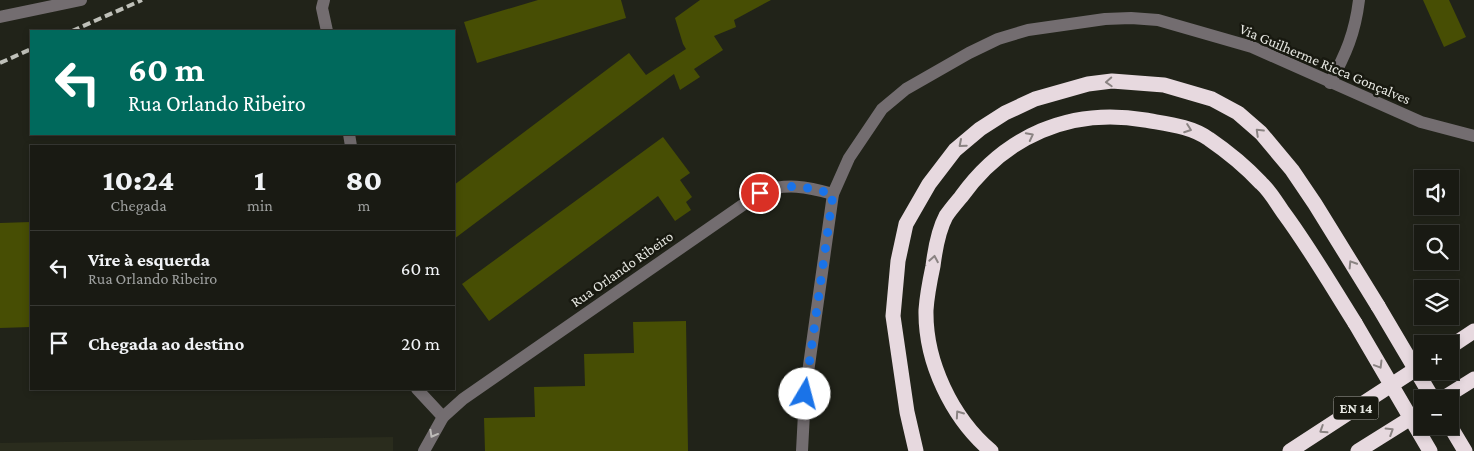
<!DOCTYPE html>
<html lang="pt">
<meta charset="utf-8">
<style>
:root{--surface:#191a13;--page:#262721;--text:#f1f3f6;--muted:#9fa1a0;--line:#373833}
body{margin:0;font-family:"Crimson Pro",serif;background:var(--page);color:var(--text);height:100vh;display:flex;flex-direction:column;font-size:19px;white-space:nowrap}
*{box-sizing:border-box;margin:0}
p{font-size:16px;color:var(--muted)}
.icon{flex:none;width:28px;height:28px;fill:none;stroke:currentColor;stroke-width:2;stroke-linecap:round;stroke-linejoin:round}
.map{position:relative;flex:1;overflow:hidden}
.panel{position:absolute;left:30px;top:145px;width:425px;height:245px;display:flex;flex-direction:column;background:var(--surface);border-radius:0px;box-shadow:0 2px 8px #0003,0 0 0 1px var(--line)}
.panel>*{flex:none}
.banner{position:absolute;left:30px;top:30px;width:425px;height:105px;border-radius:0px;box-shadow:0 2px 8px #0003,0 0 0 1px var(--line);background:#00695c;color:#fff;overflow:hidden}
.controls{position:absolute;left:1414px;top:170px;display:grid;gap:10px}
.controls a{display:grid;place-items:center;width:45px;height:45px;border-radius:0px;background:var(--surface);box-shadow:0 2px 8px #0003,0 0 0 1px var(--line);font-size:25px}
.pin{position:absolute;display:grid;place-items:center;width:42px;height:42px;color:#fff;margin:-21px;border:2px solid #fff;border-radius:50%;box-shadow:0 1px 5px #0007}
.me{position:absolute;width:55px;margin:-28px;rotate:8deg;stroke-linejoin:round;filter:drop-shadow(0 0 4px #0008)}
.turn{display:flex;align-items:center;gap:18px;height:105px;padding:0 15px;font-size:22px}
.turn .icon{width:65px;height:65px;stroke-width:2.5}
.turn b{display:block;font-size:35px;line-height:42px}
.eta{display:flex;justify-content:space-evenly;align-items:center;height:85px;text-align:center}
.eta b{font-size:30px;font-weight:800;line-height:35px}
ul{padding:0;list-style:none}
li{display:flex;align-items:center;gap:15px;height:75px;padding:0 15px;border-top:1px solid var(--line)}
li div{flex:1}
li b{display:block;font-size:19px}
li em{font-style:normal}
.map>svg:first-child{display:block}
.built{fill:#2a2c1d}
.building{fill:#474e04}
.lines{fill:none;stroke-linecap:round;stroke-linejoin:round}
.minor{stroke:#736d70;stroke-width:12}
.highway{stroke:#e7d9df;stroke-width:15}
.rail{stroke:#bfc0b9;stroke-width:4;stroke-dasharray:8 4;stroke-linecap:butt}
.highway-bridge{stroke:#e7d9df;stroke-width:15}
.oneway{stroke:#8a8382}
.oneway2{stroke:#bebcb9}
.route{stroke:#1a73e8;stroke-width:9;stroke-dasharray:0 16.2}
.labels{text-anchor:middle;stroke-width:5;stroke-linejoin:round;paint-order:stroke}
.shield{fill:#181910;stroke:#a8a9a2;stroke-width:1}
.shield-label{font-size:14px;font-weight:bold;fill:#e6e7e1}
.street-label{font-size:15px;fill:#e6e7e1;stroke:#181910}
</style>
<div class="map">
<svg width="1474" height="451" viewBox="0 0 1474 451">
<rect width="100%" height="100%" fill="#212319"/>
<polygon class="built" points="393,437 393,451 0,451 0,443"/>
<g class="building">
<polygon points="538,0 621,0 626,18 477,63 464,22"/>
<polygon points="700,0 771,0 734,20 736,27 714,36 723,50 694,69 700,77 680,90 674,74 454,239 454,185 629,53 646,75 686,49 683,44 675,18"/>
<polygon points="1423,0 1449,0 1466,37 1444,47"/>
<polygon points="663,137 690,173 680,180 692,197 686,202 691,210 675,221 658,196 489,321 462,284"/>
<polygon points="31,222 31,327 0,328 0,223"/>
<polygon points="686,321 688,451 485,451 484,418 535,417 534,387 585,386 584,354 634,353 633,322"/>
</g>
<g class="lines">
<g class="minor">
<polyline points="324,0 322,8 327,31"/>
<polyline points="0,17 81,0"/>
<path d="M1330 83C1346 54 1355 33 1359 0"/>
<polyline points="349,134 351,146"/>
<polyline points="417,389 443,417"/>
<path d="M424 451 443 417 463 399 760 193C785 182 808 187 833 194"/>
<polyline points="802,451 805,394 833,194 849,158 882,109 906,89 969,53 998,39 1028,30 1105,19 1131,18 1158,20 1252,47 1421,122 1474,136"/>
</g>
<g class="highway">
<polyline points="1450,347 1474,331"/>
<polyline points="1442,399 1474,379"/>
<polyline points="1450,426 1465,451"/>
<polyline points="916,451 907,412 893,316 898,261 906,224 929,184 955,150 980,129 1005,113 1035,99 1088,84 1112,81 1164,85 1212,99 1238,113 1261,133 1292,170 1315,204 1378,306"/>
<path d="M991 451C952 418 925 362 926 310 927 295 930 280 933 266 935 250 938 231 946 216 950 210 956 203 961 197 1005 136 1070 107 1145 120 1167 124 1191 126 1209 139 1228 152 1246 167 1261 183 1270 191 1276 202 1283 212 1309 247 1331 285 1355 323"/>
<polyline points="1290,451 1422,365"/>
<polyline points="1358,451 1422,411"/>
</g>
<g class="rail">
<polyline points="72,31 142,0"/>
<polyline points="0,63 31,49"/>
</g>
<g class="highway-bridge">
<polyline points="1378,306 1433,399"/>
<polyline points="1355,323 1430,451"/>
</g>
</g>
<defs><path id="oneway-chevron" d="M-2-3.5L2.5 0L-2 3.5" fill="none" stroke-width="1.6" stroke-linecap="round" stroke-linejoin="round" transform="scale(1.25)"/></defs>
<g class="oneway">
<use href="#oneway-chevron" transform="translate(1109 82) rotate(177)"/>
<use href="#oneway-chevron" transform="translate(1188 129) rotate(20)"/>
<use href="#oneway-chevron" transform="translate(1259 132) rotate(-136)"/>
<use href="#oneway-chevron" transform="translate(1030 136) rotate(-27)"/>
<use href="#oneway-chevron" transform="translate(962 144) rotate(139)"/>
<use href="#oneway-chevron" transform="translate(934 259) rotate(-80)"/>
<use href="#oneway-chevron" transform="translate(1352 264) rotate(-122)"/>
<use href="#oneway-chevron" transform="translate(1379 365) rotate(59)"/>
<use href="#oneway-chevron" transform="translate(959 414) rotate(-125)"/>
<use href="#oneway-chevron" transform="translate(1323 430) rotate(147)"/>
<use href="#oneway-chevron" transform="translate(1390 431) rotate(-32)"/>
</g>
<use class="oneway2" href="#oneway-chevron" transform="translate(433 434) rotate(119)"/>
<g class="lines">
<path class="route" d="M760 193C785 182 808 187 833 194L805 394"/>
</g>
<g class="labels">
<rect class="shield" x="1333.5" y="396.5" width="45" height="23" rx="4"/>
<g class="shield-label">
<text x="1356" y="413">EN 14</text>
</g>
<g class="street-label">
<text transform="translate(1325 64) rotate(23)" y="5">Via Guilherme Ricca Gonçalves</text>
<text transform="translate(622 269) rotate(-35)" y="5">Rua Orlando Ribeiro</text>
</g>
</g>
</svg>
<div class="controls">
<a><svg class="icon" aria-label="sound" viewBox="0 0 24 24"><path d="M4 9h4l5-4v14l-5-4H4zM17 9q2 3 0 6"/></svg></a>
<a><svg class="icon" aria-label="search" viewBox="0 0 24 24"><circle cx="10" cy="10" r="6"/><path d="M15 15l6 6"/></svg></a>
<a><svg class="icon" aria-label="layers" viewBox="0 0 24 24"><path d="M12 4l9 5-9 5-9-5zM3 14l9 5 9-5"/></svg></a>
<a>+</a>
<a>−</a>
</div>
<div class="pin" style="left:760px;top:193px;background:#d93025"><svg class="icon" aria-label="arrive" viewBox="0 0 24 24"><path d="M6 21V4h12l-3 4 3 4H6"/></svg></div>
<svg class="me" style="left:805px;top:394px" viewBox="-20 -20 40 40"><circle r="19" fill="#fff"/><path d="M0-13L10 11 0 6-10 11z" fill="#1a73e8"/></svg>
<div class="banner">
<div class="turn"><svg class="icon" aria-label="left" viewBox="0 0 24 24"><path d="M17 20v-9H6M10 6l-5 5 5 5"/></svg><div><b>60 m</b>Rua Orlando Ribeiro</div></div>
</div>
<section class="panel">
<div class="eta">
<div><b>10:24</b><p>Chegada</p></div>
<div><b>1</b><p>min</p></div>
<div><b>80</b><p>m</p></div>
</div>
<ul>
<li><svg class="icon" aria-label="left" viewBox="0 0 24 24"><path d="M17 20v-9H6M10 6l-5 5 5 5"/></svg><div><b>Vire à esquerda</b><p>Rua Orlando Ribeiro</p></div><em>60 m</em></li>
<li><svg class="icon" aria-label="arrive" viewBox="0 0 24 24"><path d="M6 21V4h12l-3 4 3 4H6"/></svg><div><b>Chegada ao destino</b></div><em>20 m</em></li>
</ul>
</section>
</div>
